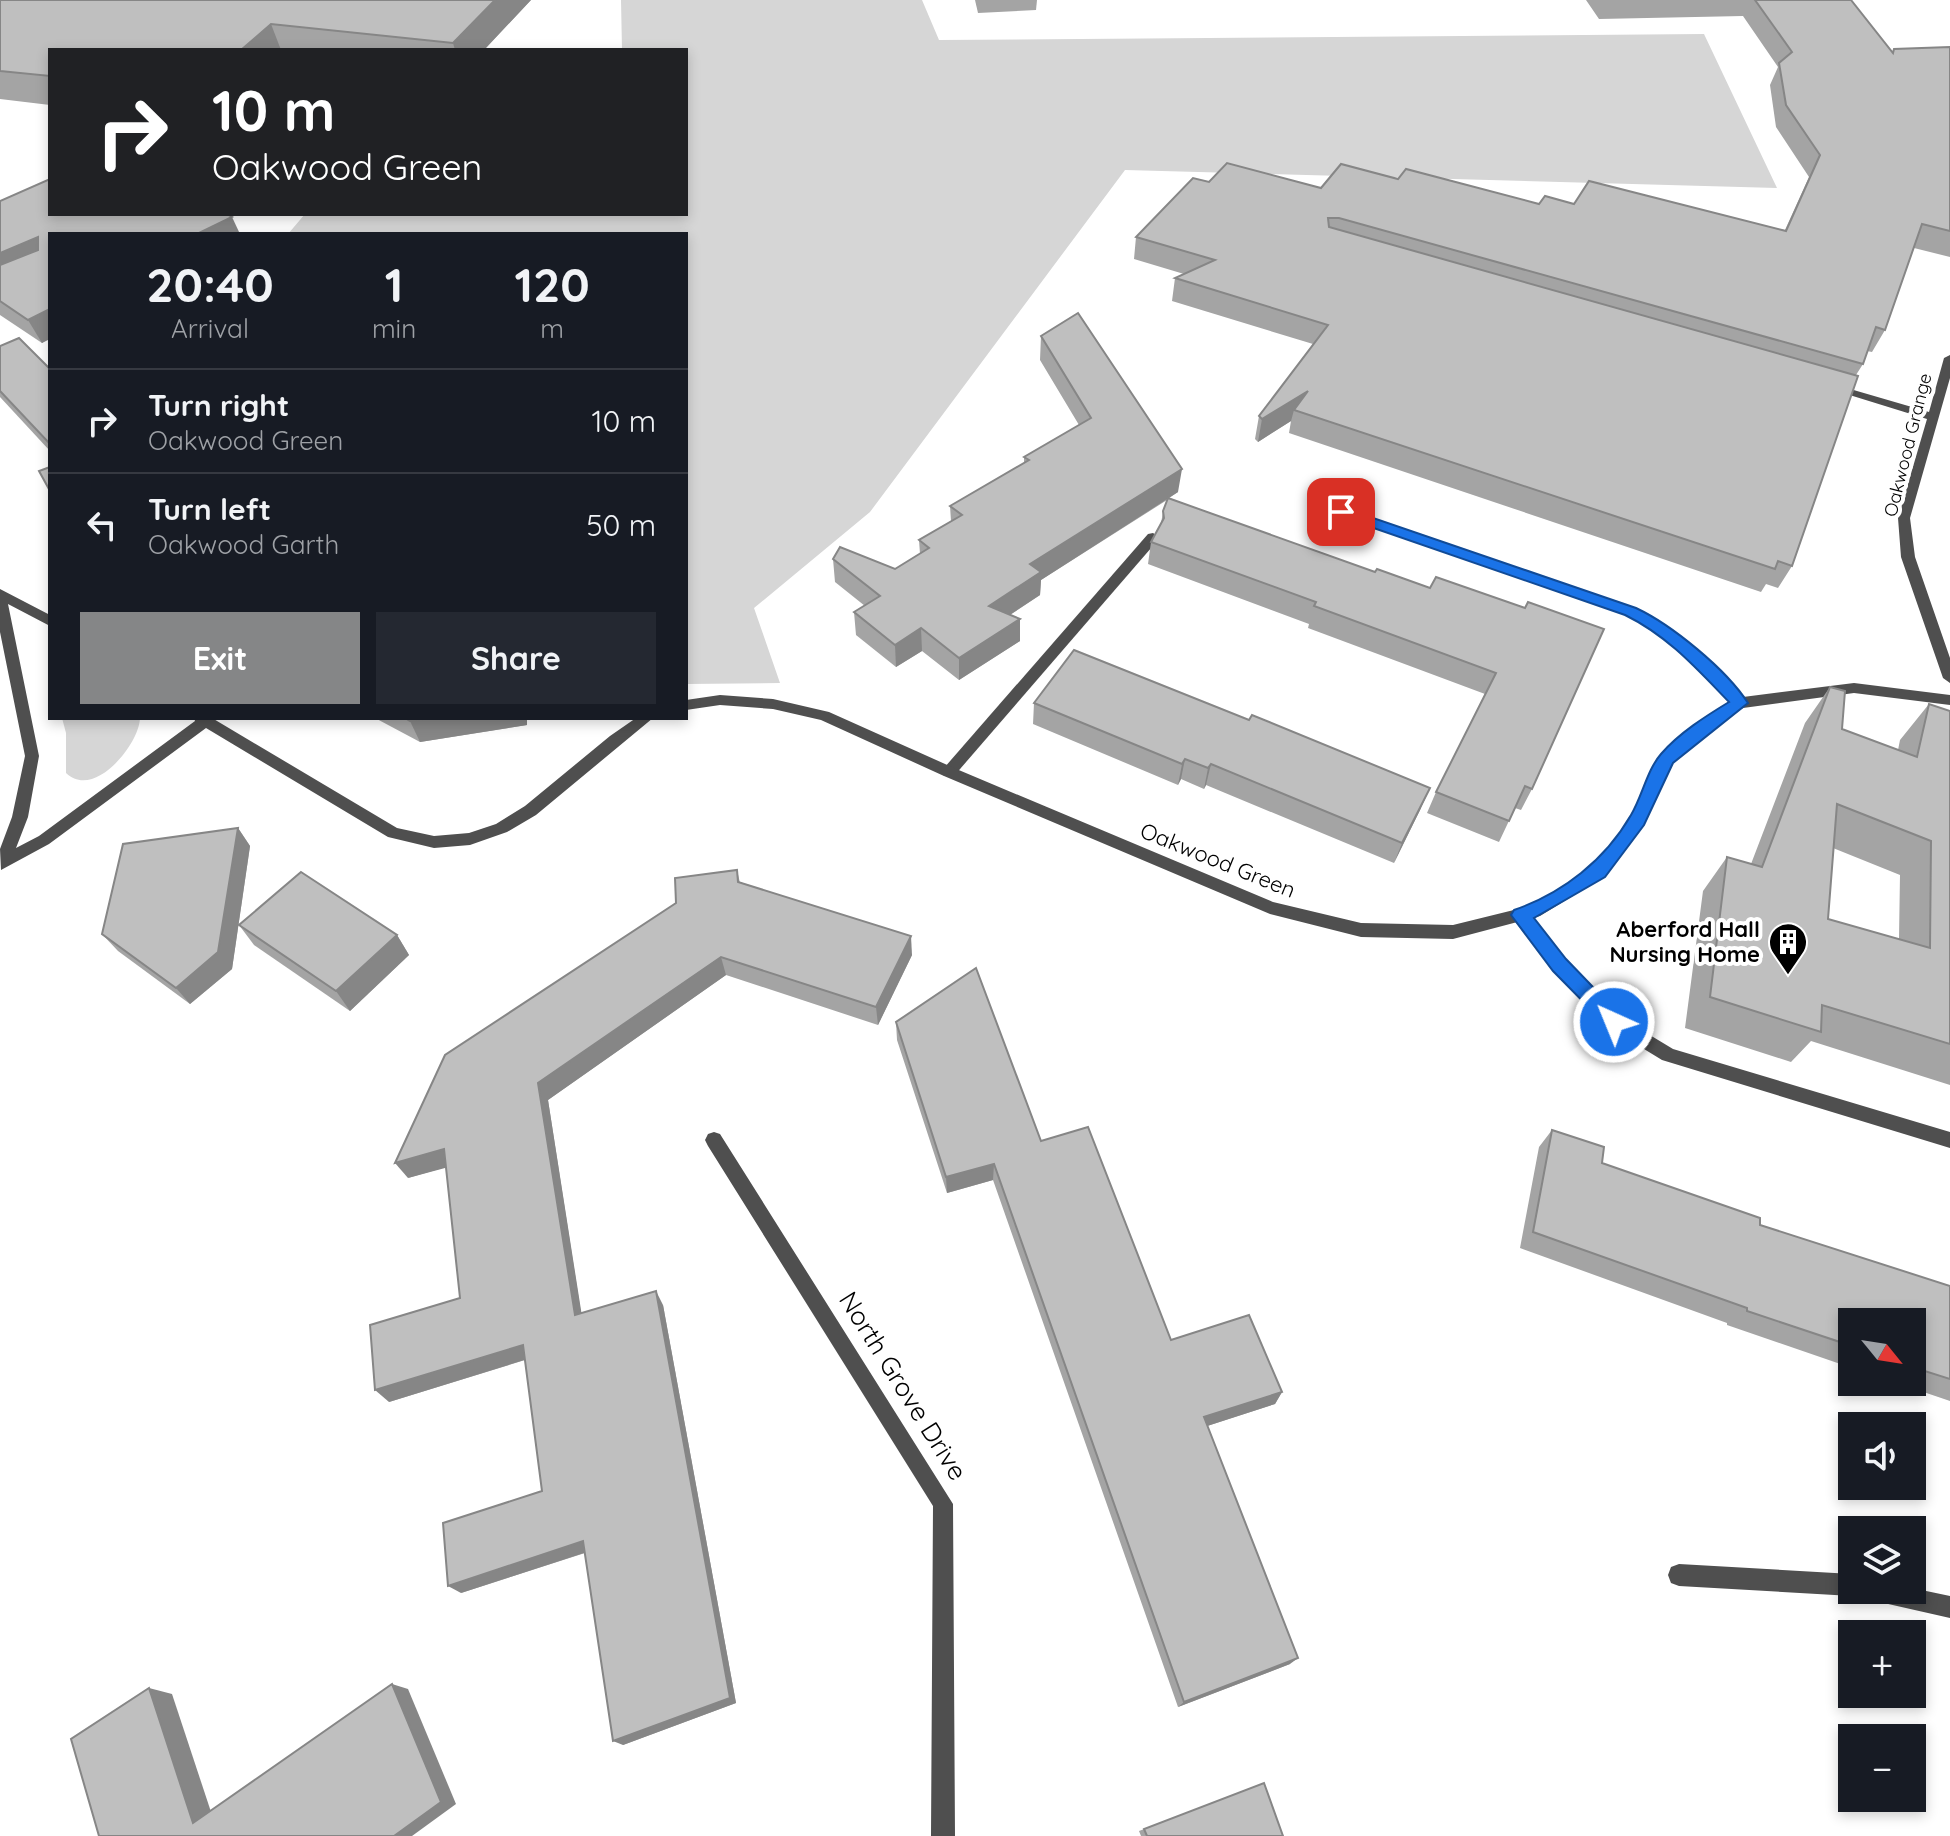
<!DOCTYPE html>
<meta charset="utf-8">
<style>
:root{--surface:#171b24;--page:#242831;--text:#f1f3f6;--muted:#9ea1a6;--line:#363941;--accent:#858687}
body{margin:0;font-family:Quicksand,sans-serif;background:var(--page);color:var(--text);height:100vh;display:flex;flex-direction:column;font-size:30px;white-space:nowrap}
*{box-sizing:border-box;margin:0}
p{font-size:26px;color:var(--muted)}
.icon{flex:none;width:44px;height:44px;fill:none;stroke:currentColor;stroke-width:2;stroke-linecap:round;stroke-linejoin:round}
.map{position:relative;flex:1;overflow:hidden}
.drawer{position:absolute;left:48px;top:232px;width:640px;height:488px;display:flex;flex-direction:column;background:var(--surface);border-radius:0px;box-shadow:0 4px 12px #0003}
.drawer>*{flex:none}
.top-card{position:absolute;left:48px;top:48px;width:640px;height:168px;border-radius:0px;box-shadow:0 4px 12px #0003;background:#202124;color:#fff;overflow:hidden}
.needle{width:52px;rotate:120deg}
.tools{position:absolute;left:1838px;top:1308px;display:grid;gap:16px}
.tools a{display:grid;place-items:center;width:88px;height:88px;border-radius:0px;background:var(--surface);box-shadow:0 4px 12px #0003;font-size:40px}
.pin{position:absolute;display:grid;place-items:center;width:68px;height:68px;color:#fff;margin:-34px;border-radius:16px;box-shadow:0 4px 12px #0006}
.me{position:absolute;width:88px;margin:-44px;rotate:316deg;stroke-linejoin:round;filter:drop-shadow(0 0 6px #0008)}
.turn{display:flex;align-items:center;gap:28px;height:168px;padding:0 32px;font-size:36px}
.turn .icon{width:104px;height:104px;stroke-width:2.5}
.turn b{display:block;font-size:56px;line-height:68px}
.eta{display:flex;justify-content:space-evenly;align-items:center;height:136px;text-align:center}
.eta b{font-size:48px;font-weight:700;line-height:56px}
.action{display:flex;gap:16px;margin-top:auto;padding:16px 32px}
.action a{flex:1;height:92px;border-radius:0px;background:var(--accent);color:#fff;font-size:32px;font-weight:700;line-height:92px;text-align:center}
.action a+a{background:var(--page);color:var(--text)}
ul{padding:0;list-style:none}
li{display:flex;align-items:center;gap:24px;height:104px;padding:0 32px;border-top:2px solid var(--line)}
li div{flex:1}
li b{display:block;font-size:30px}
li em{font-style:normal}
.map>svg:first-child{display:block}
.green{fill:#d6d6d6}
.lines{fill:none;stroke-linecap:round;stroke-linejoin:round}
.service{fill:#4f4f4f;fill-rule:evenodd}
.minor{fill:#4f4f4f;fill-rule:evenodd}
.wall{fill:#a4a4a4;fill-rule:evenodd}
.shaded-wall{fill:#868686}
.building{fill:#bfbfbf;stroke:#868686;stroke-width:2;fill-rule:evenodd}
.route{fill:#1a73e8;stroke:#114b97;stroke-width:2}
.labels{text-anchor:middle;stroke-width:8;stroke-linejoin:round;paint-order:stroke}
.far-street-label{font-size:18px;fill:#000;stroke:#fff}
.street-label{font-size:22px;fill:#000;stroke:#fff}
.poi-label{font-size:22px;font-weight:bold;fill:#000;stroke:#fff;text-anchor:end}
.near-street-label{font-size:26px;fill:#000;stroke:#fff}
</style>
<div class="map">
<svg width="1950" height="1836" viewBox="0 0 1950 1836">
<rect width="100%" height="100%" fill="#fff"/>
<g class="green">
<polygon points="621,0 922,0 939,40 1704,34 1777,188 1125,170 870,512 754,608 780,683 686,684 686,234 288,234 305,214 686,214 686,50 622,50"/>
<path d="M62 718H140C139 745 94 800 66 773V733Z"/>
</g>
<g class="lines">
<g class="service">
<polygon points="1153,533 1159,537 1158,540 954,776 944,776 942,772 944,768 1148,534"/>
<polygon points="1520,908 1526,910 1565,960 1620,1017 1673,1049 1950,1132 1950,1148 1662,1060 1608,1027 1553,970 1514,920 1512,915 1514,910"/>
</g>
<g class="minor">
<polygon points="1950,355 1950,378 1910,518 1915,557 1950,658 1950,683 1943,678 1901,557 1898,518 1927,419 1827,388 1833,384 1929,412 1944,358"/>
<polygon points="1341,508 1636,608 1681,637 1743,697 1854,683 1950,695 1950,705 1854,693 1743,708 1718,723 1672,762 1643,824 1605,876 1540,916 1453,939 1361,937 1270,914 944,776 821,720 773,709 720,705 686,710 686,700 720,695 773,699 829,712 954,768 1273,902 1361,923 1453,925 1530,906 1593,868 1632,817 1661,755 1708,715 1730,702 1671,644 1626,614 1337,515 1335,512"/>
<polygon points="0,589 50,615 50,626 8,604 39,756 28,817 16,848 39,836 195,721 194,718 212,718 397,828 434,836 469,833 496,824 525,806 610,736 636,718 653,718 536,815 507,832 470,845 434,848 388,837 206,728 49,844 1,870 0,849 12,817 25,756 0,632"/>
<polygon points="714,1132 720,1134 953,1504 955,1836 931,1836 933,1506 708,1146 705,1140 708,1134"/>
<polygon points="1679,1564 1852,1574 1852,1590 1861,1590 1852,1596 1679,1586 1671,1583 1668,1575 1671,1567"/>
<polygon points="1912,1588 1950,1596 1950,1618 1875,1601 1867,1598 1864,1590 1912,1590"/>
</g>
</g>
<g class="wall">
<polygon points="0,0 531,0 484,50 50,50 50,105 0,99"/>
<polygon points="975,0 1037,0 1036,10 978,13"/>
<polygon points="1586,0 1851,0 1893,53 1950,47 1950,257 1914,248 1885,330 1872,352 1867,351 1863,364 1856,375 1792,566 1778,588 1766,584 1761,592 1289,433 1291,421 1258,442 1255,439 1259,416 1313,344 1172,301 1175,278 1184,274 1134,259 1136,237 1209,182 1321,188 1398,179 1539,204 1574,204 1785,230 1809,177 1776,127 1770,85 1778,67 1743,16 1599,19"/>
<polygon points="0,201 50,214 230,214 42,343 0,315"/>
<polygon points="1041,336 1178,492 1169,498 1375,572 1430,588 1525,608 1532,789 1521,810 1515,808 1499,842 1427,813 1436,792 1485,694 1308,628 1309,624 1148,564 1151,542 1161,524 1163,511 1167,500 1041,580 1040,595 1010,615 1020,641 959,680 922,651 896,667 856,635 854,612 865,606 835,582 833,559 895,569 920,554 919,540 951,521 950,506 1024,463 1024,457 1079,425 1040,360"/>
<polygon points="0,346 50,369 50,451 0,397"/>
<path d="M1830 687 1842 729 1898 750 1900 740 1929 704 1950 711V1085L1811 1041 1791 1062 1685 1028 1703 891 1727 857 1751 864 1805 723ZM1833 848 1900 875 1899 939 1828 919Z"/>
<polygon points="1034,703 1421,808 1394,863 1206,785 1204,789 1181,779 1178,785 1033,724"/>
<polygon points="375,718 527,718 527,725 420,742"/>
<polygon points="238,828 250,846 232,969 190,1004 118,951 102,934"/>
<polygon points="737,870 740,883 912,955 878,1025 726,975 548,1100 581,1313 663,1305 736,1703 623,1745 585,1553 461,1593 542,1491 525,1360 389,1402 460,1298 446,1167 408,1178"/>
<polygon points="239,925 397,935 409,955 350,1011 254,945"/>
<polygon points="896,1022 1041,1141 1171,1340 1282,1392 1275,1404 1207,1426 1290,1664 1178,1707 993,1180 947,1193 897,1040"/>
<polygon points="1552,1130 1602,1163 1760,1225 1950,1286 1950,1401 1894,1382 1912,1382 1912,1322 1852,1322 1852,1368 1727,1325 1727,1323 1520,1248 1539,1147"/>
<polygon points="1264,1783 1283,1836 1141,1836 1139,1831"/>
</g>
<g class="shaded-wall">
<polygon points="495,0 531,0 484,50 455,50 453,43"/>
<polygon points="271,24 281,50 241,50"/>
<polygon points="232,217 240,234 197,234"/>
<polygon points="38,237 50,259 0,282 0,253"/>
<polygon points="50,309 50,339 42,343 28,320"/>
<polygon points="1308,391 1294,410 1291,421 1258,442 1262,419"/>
<polygon points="1182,469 1178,492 1041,580 1040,595 988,629 989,606 1030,564"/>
<polygon points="1020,619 1020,641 959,680 959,658"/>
<polygon points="921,628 922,651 896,667 895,645"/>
<polygon points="430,718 527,718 527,725 420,742 410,721"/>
<polygon points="1185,759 1181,779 1178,785 1182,764"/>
<polygon points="1211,764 1206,785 1204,789 1208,768"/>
<polygon points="1430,788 1421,808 1394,863 1402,843"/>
<polygon points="238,828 250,846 232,969 190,1004 176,988"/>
<polygon points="397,935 409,955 350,1011 336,991"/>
<polygon points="911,936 912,955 878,1025 876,1007"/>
<polygon points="721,957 726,975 548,1100 584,1329 575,1315 538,1083"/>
<polygon points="444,1149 456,1165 408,1178 395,1163"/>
<polygon points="994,1164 993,1180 947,1193 946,1177"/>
<polygon points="656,1291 663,1305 736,1703 623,1745 613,1741"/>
<polygon points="523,1345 534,1357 389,1402 375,1390"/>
<polygon points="1282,1392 1275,1404 1198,1429 1204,1417"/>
<polygon points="583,1541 593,1550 461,1593 448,1586"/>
<polygon points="1298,1658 1290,1664 1178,1707 1184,1702"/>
<polygon points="392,1684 408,1689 456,1804 412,1836 394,1836"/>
<polygon points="149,1688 172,1694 215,1824 193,1823"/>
</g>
<g class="building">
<polygon points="0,0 495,0 453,43 271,24 241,50 50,50 50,76 0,71"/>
<polygon points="1755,0 1851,0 1893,53 1894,49 1950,47 1950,231 1922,224 1885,330 1876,327 1863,364 1339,218 1328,218 1329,227 1858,376 1792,566 1778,561 1775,569 1294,410 1308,391 1262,419 1259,416 1328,325 1175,278 1215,260 1136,237 1193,178 1209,182 1227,163 1321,188 1341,164 1398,179 1406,169 1539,204 1545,196 1574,204 1589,181 1786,231 1820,155 1786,105 1779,63 1792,52"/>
<polygon points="50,179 50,214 227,214 232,217 197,234 50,234 50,309 28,320 0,301 0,265 38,250 38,237 0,253 0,201"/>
<polygon points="1078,313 1182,469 1030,564 1041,572 989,606 1020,619 959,658 921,628 895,645 854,612 880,596 833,559 840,547 895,569 929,548 919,540 962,515 950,506 1029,460 1024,457 1091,418 1041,336"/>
<polygon points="19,338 50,369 50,444 0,391 0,346"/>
<polygon points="50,467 50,491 39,471"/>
<polygon points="1168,498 1375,572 1377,569 1430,588 1436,577 1525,608 1528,602 1604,629 1532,789 1525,786 1509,821 1436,792 1496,673 1314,606 1316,602 1151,542 1164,518 1163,511"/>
<polygon points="1074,650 1249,720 1252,715 1430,788 1402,843 1211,764 1208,768 1185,759 1182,764 1034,703"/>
<path d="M1830 687 1845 691 1842 729 1917 757 1929 704 1950 711V1044L1822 1005 1821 1032 1710 997 1727 857 1762 867ZM1837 804 1931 841 1930 948 1828 919Z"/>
<polygon points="405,718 430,718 410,721"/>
<polygon points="238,828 218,952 176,988 102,934 123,844"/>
<polygon points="737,870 738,882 911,936 876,1007 721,957 538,1083 575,1315 656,1291 730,1698 613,1741 583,1541 448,1586 443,1523 542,1491 523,1345 375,1390 370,1325 460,1298 444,1149 395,1163 445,1055 676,903 675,878"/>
<polygon points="301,872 397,935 336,991 239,925"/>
<polygon points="976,968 1041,1141 1088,1127 1171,1340 1249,1315 1282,1392 1204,1417 1298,1658 1184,1702 994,1164 946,1177 896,1022"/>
<polygon points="1552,1130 1604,1147 1602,1163 1760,1218 1760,1225 1950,1286 1950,1379 1912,1367 1912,1322 1852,1322 1852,1346 1747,1311 1747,1308 1533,1232"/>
<polygon points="392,1684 441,1802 394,1836 99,1836 71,1739 149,1688 193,1823"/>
<polygon points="1264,1783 1283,1836 1147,1836 1144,1829"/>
</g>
<path class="route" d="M1341 507 1636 608C1672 625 1726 669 1748 703L1673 763 1644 825 1605 877 1534 918 1566 959 1621 1016 1624 1022 1621 1027 1614 1030 1608 1027 1553 971 1511 915 1514 910C1563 893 1605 860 1631 815 1642 797 1647 770 1661 754 1679 733 1706 716 1729 702 1697 669 1668 636 1625 615L1336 515V509Z"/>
<defs>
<g id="building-pin" transform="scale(2)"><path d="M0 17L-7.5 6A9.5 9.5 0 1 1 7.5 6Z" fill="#000" stroke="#fff"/><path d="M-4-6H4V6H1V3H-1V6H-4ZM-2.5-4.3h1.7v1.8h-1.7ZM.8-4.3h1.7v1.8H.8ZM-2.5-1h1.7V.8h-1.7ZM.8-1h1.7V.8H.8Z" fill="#fff"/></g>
</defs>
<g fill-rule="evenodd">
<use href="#building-pin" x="1788" y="942"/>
</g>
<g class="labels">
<g class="far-street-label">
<text transform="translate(1908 445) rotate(-76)" y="6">Oakwood Grange</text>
</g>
<g class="street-label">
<text transform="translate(1218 860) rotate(22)" y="8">Oakwood Green</text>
</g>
<g class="poi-label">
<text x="1760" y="937">Aberford Hall<tspan x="1760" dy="25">Nursing Home</tspan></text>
</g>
<g class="near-street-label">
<text transform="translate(903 1386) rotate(58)" y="9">North Grove Drive</text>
</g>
</g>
</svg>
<div class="tools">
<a><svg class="needle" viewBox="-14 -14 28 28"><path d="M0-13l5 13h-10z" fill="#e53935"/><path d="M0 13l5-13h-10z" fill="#9ea1a6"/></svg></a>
<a><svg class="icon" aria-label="sound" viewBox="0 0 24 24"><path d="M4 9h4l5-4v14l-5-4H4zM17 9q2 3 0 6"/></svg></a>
<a><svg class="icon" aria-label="layers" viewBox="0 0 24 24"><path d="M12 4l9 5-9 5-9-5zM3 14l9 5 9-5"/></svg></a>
<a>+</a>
<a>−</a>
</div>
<div class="pin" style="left:1341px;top:512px;background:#d93025"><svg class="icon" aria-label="arrive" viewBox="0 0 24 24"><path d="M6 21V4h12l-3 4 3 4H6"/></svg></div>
<svg class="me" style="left:1614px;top:1022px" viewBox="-20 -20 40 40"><circle r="17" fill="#1a73e8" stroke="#fff" stroke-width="3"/><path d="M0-11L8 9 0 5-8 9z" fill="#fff"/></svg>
<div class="top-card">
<div class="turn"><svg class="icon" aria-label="right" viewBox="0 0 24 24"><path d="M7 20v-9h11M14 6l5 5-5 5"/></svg><div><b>10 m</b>Oakwood Green</div></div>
</div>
<section class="drawer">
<div class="eta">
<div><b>20:40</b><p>Arrival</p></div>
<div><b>1</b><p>min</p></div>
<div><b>120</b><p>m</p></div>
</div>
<ul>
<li><svg class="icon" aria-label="right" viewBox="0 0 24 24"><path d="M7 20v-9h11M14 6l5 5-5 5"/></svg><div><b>Turn right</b><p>Oakwood Green</p></div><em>10 m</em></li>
<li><svg class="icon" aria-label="left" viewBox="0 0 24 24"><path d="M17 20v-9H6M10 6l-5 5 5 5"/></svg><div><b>Turn left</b><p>Oakwood Garth</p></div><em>50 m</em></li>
</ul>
<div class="action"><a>Exit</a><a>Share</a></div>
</section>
</div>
